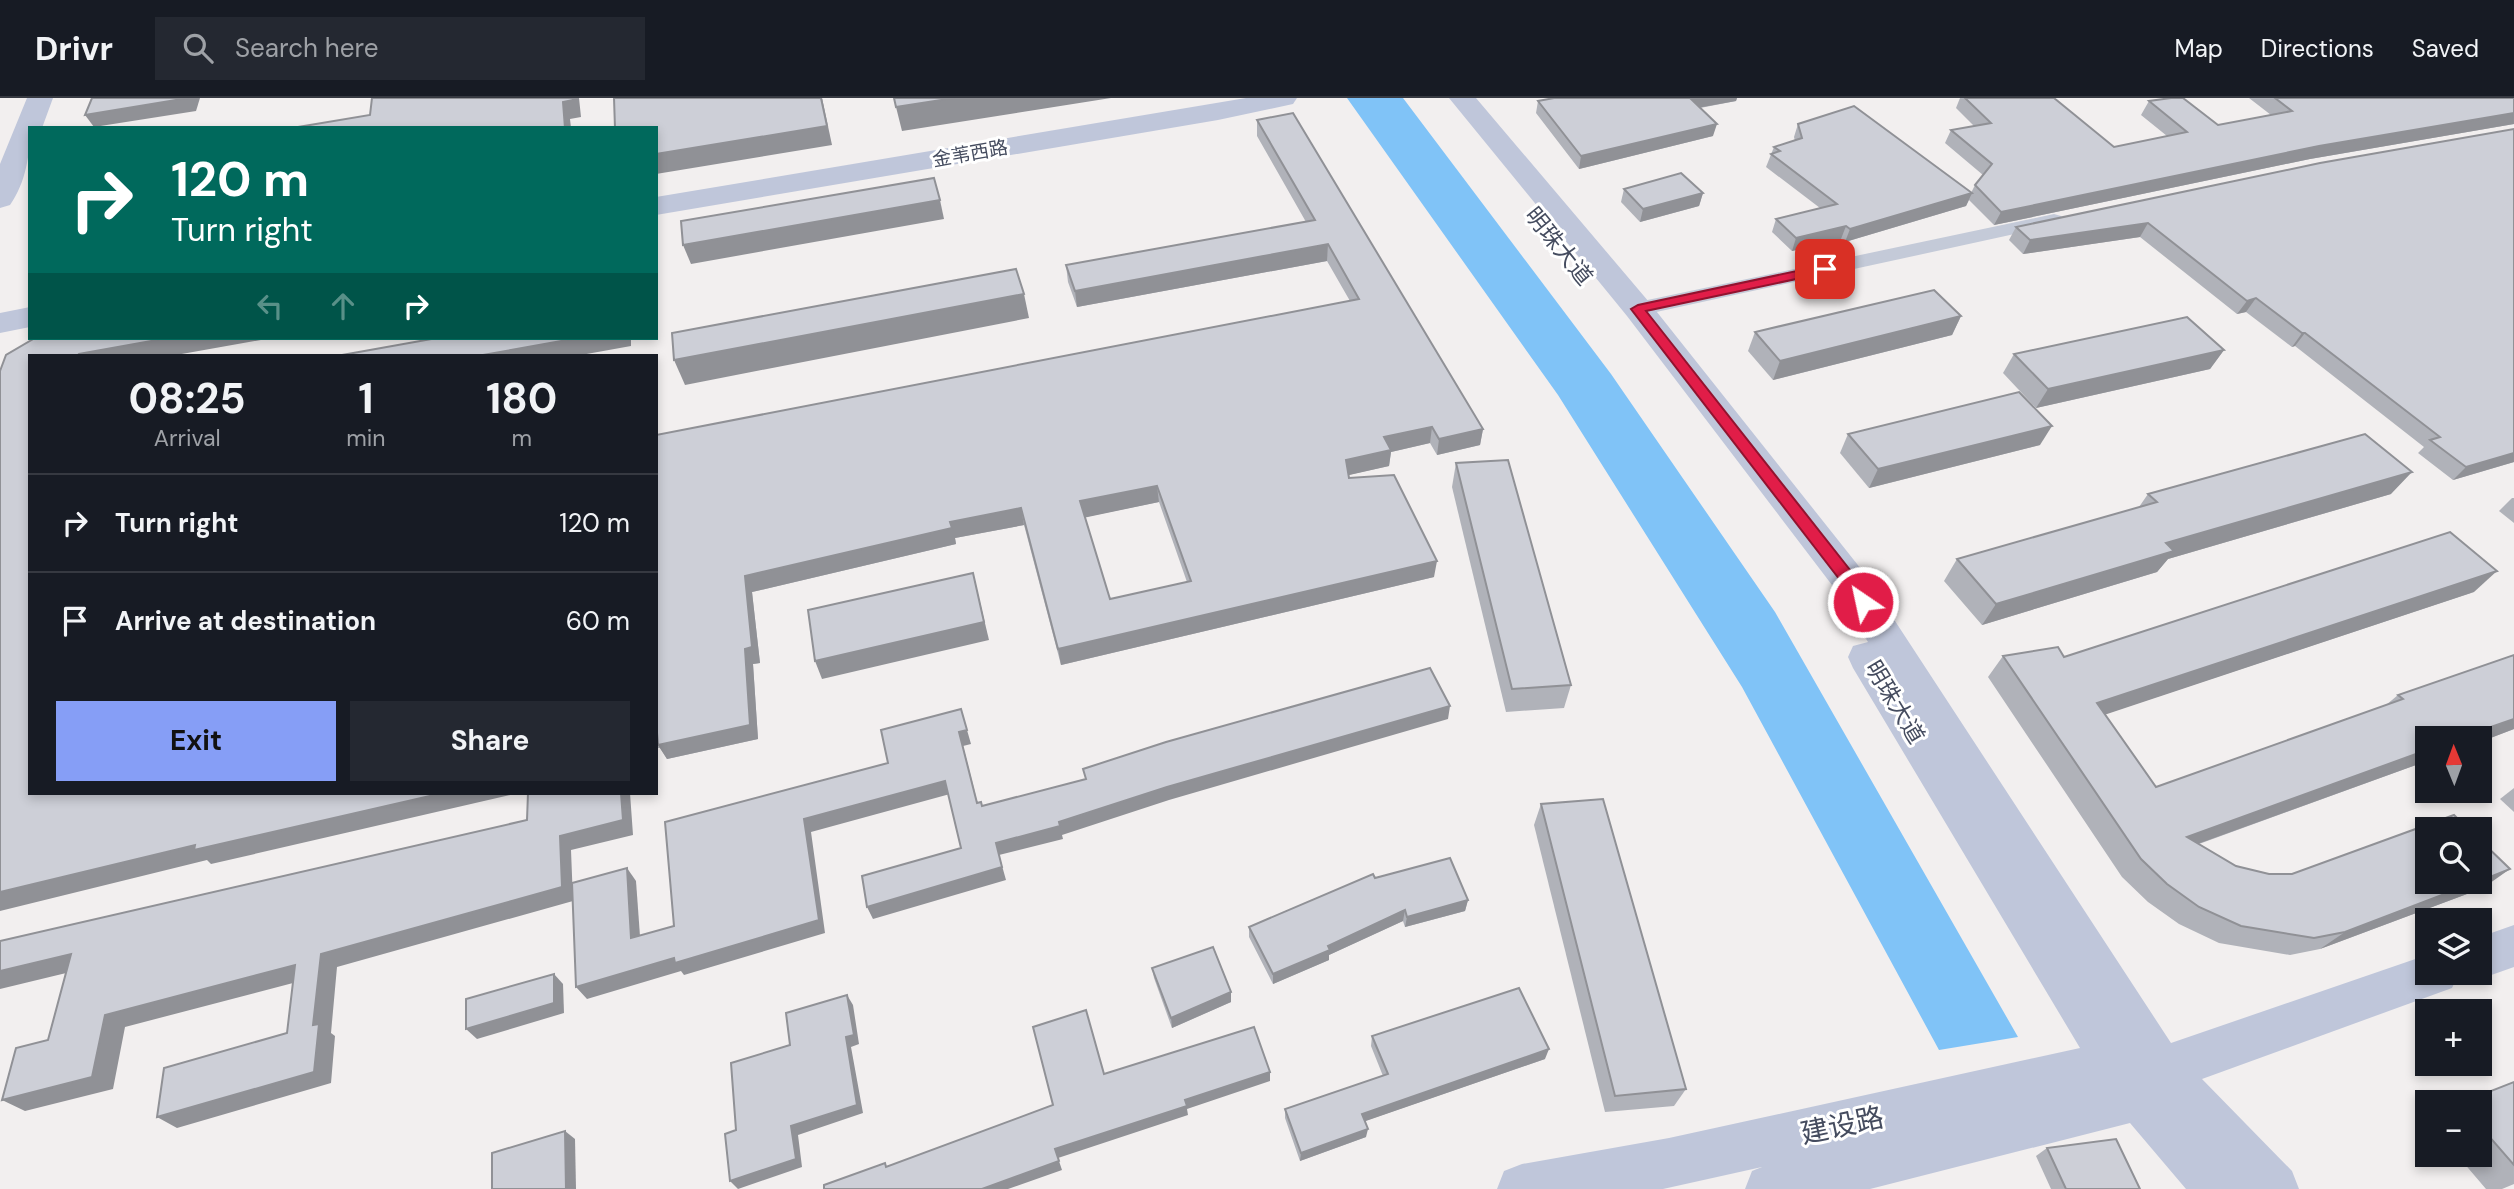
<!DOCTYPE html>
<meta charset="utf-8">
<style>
:root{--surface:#171b24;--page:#242831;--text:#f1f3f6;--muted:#9ea1a6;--line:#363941;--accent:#869ef6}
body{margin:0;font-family:"DM Sans","Noto Sans SC",sans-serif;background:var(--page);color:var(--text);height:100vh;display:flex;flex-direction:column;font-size:26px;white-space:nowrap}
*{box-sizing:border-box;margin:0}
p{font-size:23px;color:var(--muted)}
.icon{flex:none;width:38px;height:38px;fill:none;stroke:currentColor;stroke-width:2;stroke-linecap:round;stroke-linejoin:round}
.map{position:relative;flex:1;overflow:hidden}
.drawer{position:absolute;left:28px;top:256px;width:630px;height:441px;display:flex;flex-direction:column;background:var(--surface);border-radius:0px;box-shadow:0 4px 10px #0003}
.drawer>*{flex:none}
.guide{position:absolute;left:28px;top:28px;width:630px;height:214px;border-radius:0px;box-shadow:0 4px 10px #0003;background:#00695c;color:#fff;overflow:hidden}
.needle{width:46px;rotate:359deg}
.tools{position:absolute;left:2415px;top:628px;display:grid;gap:14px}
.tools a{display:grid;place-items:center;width:77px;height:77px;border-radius:0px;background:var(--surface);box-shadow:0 4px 10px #0003;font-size:35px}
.pin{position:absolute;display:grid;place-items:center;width:60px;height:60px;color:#fff;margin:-30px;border-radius:14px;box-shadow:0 4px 10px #0006}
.me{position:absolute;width:77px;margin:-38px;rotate:326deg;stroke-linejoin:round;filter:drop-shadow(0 0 5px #0008)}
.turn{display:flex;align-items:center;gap:24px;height:147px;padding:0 28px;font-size:32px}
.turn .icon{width:91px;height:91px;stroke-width:2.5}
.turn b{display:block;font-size:49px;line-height:60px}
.lanes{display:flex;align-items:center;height:66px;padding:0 28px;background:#0003;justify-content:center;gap:35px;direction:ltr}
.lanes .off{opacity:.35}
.eta{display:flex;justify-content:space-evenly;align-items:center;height:119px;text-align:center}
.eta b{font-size:42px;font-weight:700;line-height:49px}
.action{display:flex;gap:14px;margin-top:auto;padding:14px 28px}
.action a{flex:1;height:80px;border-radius:0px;background:var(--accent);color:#111;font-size:28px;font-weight:700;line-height:80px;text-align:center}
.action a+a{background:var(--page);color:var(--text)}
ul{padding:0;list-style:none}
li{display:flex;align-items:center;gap:21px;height:98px;padding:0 28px;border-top:2px solid var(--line)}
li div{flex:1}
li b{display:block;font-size:26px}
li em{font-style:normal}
header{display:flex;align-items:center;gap:42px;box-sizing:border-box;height:98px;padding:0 35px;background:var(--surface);border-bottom:2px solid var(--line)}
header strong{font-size:33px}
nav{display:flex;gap:38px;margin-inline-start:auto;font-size:24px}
.search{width:490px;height:63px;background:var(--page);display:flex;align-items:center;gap:18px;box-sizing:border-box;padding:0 24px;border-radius:0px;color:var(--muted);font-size:26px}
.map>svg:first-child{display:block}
.water{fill:#80c3f7}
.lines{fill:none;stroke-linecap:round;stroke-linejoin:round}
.street{fill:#c4cad8;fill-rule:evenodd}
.secondary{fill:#bfc6da;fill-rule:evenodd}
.wall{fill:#b0b2b9;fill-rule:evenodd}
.shaded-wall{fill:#909196}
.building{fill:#cdcfd7;stroke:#909196;stroke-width:2;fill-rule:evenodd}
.route{fill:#e11d48;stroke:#92132f;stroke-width:2}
.labels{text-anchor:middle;stroke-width:6;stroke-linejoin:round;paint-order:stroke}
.far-street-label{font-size:19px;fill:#454c5f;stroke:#fff}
.street-label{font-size:23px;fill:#454c5f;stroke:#fff}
.near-street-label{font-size:28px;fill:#454c5f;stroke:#fff}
</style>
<header>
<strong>Drivr</strong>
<div class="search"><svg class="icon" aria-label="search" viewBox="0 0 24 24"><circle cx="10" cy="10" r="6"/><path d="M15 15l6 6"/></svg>Search here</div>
<nav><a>Map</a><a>Directions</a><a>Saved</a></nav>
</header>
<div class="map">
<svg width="2514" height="1091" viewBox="0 0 2514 1091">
<rect width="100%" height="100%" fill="#f2efef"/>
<polygon class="water" points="1347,0 1403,0 1611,276 1775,514 2018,939 1939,952 1742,589 1558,297"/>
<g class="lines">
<polygon class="street" points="2054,116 2061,118 2065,122 2061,126 1638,218 1630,216 1627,211 1630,206 1638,204"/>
<g class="secondary">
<path d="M27 0H53L42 30H30C30 57 26 84 10 107L0 110V66Z"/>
<polygon points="1246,0 1297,0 1293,6 1218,22 656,117 656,99"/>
<polygon points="1449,0 1476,0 1649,204 1861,471 2171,945 2427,857 2427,875 2459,875 2452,890 2202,981 2292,1073 2299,1091 2186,1091 2130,1025 1870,1091 1745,1091 1752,1073 1762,1069 1663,1091 1497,1091 1504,1073 1522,1066 1669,1040 2080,950 1853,570 1848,559 1853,548 1868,544 1835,491 1627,218"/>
<polygon points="30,209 30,229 0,235 0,215"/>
<polygon points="2514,827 2514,869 2480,881 2464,875 2480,875 2480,839"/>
</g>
</g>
<g class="wall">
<polygon points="1554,0 1737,0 1736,3 1700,10 1713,38 1579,71 1536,15 1538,3"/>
<polygon points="1960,0 2054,0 2114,49 2167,38 2141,17 2149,3 2218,27 2271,17 2249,0 2514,0 2514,26 2310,61 1994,127 1969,102 1966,108 1845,144 1841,141 1792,153 1772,134 1776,121 1820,110 1766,69 1774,49 1795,43 1794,39 1798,26 1971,95 1975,87 1983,77 1945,45 1951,32 1974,28 1956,10"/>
<path d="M1257 22 1483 331 1480 347 1437 357 1430 345 1391 354 1389 368 1348 377 1349 380 1434 479 1061 567 1024 427 955 440 956 446 752 494 760 565 753 566 758 641 667 661 660 650H656V337L1350 203 1327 163 1077 209 1068 184 1066 167 1306 124 1257 38ZM1159 404 1187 484 1110 501 1085 419Z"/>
<polygon points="2514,31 2514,364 2453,382 2418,355 2424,349 2295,248 2292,249 2246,214 2237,216 2140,139 2023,156 2009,142 2016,129"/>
<polygon points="1624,91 1703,95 1699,108 1640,124 1621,104"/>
<polygon points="1961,218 1952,237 1773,282 1748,253 1755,234"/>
<polygon points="2224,252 2210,271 2036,310 2003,275 2014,256"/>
<polygon points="1848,336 2040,347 1869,390 1840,355"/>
<polygon points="1456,365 1571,587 1564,610 1506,614 1452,389"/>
<polygon points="2148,396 2391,396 2168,461 2157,474 1982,527 1944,483 1957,461 2139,409"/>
<polygon points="2512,400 2514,400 2514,425 2499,413"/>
<polygon points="2474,494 2105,616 2156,689 2386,607 2398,597 2514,631 2480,644 2480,640 2427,640 2427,663 2199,746 2236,768 2269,776 2483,790 2320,851 2290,857 2219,845 2179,826 2148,804 2122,779 1988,579 2003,558 2064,559"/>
<polygon points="2514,690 2514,714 2500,701"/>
<polygon points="1541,706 1686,991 1674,1008 1605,1014 1534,727"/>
<polygon points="1375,780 1468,802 1465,813 1405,829 1403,823 1329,857 1329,862 1273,886 1249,839 1249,829"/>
<polygon points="1152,870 1231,894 1231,904 1172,930 1154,880"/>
<polygon points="1372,938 1545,961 1365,1023 1366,1039 1300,1063 1285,1020 1285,1011 1383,978 1371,948"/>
<polygon points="2514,984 2514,1086 2502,1091 2486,1091 2457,1057 2480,1057 2480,1004"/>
<polygon points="2047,1050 2140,1091 2051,1091 2036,1058"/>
</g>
<g class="shaded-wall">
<polygon points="188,0 200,0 196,13 94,29 85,17"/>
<polygon points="573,0 579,0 581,19 570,21 571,30 565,30 563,4"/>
<polygon points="821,0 822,0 832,47 656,76 656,56"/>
<polygon points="954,0 1111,0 902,33 896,9"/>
<polygon points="1690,0 1737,0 1736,3 1686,12"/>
<polygon points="2514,15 2514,26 2310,61 1994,127 2001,114 2319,48"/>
<polygon points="1717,26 1713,38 1579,71 1581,58"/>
<polygon points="1703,95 1699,108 1640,124 1643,111"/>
<polygon points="1972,95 1966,108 1845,144 1850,131"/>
<polygon points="940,102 944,121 691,166 683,147"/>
<polygon points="2148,125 2140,139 2023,156 2030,142"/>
<polygon points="1846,128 1841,141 1792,153 1796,140"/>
<polygon points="1328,146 1327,163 1077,209 1075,193"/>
<polygon points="1024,196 1029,220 685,287 674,262"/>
<polygon points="2256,200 2246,214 2237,216 2247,203"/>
<polygon points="1961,218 1952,237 1773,282 1780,263"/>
<polygon points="2302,235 2305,235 2295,248 2292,249"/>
<polygon points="168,240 272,240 176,257 78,257 79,256"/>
<polygon points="578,240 631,240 631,248 581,257 483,257"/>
<polygon points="2224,252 2210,271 2036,310 2048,291"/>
<polygon points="2052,328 2040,347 1869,390 1878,371"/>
<polygon points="1432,329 1430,345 1391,354 1389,368 1345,378 1346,362 1384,339"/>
<polygon points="1483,331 1480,347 1437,357 1439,341"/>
<polygon points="2514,355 2514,364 2453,382 2466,369"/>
<polygon points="2412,374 2391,396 2168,461 2157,474 1982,527 1996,506 2166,445"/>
<polygon points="1157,388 1159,404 1083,420 1080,403"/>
<polygon points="1021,410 1024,427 955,440 956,446 752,494 760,565 753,566 758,641 667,661 658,647 745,478 950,424"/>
<polygon points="1437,463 1434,479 1061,567 1058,551"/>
<polygon points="2497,473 2474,494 2080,625 2097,605"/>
<polygon points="973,475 989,542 822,581 815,563"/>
<polygon points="1450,608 1448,621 1169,702 1062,737 1063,741 999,757 1006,782 873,821 867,809 996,745 1167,689"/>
<polygon points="961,611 971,646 963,648 981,718 959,634"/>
<polygon points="2514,621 2514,631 2480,644 2480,640 2459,640"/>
<polygon points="2427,652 2427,663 2167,757 2187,739"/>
<polygon points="945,683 950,696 811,734 825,835 684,877 681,873 587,901 576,889 674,860 804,721"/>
<polygon points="443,695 519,695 211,766 207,762 0,813 0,794 195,747"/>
<polygon points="621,695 630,695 633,737 571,752 573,803 337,869 331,935 335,938 331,985 177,1030 157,1019 313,927 321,856 560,738"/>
<polygon points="627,770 636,783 641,852 631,840"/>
<polygon points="2510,771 2483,790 2320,851 2345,834 2476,784 2480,784 2480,783"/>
<polygon points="1468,802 1465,813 1405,829 1407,819"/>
<polygon points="1405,812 1403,823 1329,857 1329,862 1273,886 1273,876 1328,848"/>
<polygon points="71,856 91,869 0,891 0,873"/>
<polygon points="295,867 312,880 125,929 113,991 25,1013 2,1002 105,917"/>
<polygon points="554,876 563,886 564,915 477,941 466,931"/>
<polygon points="1231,894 1231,904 1172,930 1171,920"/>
<polygon points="847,897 853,907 859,946 851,949 863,1015 798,1037 802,1069 738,1091 730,1083 791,1028 846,939"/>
<polygon points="1549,951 1545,961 1360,1025 1362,1016"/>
<polygon points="1270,974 1270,983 1187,1011 1188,1017 1058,1060 1062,1072 1008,1091 982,1091 1055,1051 1185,1002"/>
<polygon points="1368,1031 1366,1039 1300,1063 1301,1055"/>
<polygon points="565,1033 575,1041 576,1091 565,1091"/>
</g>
<g class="building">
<polygon points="92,0 188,0 85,17"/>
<polygon points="372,0 573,0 573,2 563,4 565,30 292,30 370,17"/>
<polygon points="614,0 821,0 827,28 656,56 656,30 615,30"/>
<polygon points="894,0 954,0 896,9"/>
<polygon points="1554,0 1691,0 1690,0 1717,26 1581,58 1538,3"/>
<polygon points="1965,0 2054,0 2114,49 2187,34 2149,3 2171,0 2183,0 2218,27 2292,13 2275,0 2514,0 2514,15 2319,48 2001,114 1975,87 1992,66 1951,32 1991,25"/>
<polygon points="1854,8 1972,95 1850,131 1846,128 1796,140 1776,121 1837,106 1771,56 1780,53 1774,49 1802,40 1798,26"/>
<path d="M1293 15 1483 331 1439 341 1432 329 1384 339 1391 352 1346 362 1349 380 1394 377 1437 463 1058 551 1021 410 950 424 952 430 745 478 752 549 745 551 750 627 658 647 657 635H656V337L1359 201 1328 146 1075 193 1066 167 1315 122 1257 22ZM1157 388 1191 483 1110 501 1080 403Z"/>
<polygon points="2514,31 2514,355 2466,369 2430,342 2440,339 2305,235 2302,235 2256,200 2247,203 2148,125 2030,142 2016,129 2320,65"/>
<polygon points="1681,75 1703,95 1643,111 1624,91"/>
<polygon points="934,80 940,102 683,147 681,123"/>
<polygon points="1016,171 1024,196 674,262 672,235"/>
<polygon points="1934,192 1961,218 1780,263 1755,234"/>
<polygon points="2187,219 2224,252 2048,291 2014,256"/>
<polygon points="35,240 168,240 79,256 78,257 30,257 30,695 443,695 194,752 195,747 0,794 0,273 6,257"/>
<polygon points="437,240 578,240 483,257 342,257"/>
<polygon points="2019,294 2052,328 1878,371 1848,336"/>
<polygon points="2365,336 2412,374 2166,445 2174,453 1996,506 1957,461 2157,404 2148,396"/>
<polygon points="1508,362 1571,587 1512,591 1456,365"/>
<polygon points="2450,434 2497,473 2097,605 2156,689 2403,601 2398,597 2514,557 2514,621 2459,640 2427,640 2427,652 2187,739 2236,768 2269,776 2292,776 2454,717 2469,732 2427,732 2427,784 2476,784 2345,834 2314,840 2241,828 2199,809 2167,786 2141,761 2003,558 2058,549 2064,559"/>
<polygon points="973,475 984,524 815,563 808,512"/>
<polygon points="1430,570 1450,608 1167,689 1059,724 1060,728 996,745 1002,769 867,809 862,778 961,750 945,683 804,721 819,822 675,865 674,860 576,889 572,785 627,770 631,840 674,828 665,724 888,665 881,632 961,611 967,632 959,634 977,705 981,704 982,708 1086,681 1083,671 1166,644"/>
<polygon points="528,695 621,695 623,722 560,738 562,789 321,856 313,927 319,926 314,974 157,1019 164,970 287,935 295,867 105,917 92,979 2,1002 16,950 48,942 71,856 0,873 0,843 527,722"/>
<polygon points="1603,701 1686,991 1615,998 1541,706"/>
<polygon points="2480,742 2510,771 2480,783"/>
<polygon points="1450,760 1468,802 1407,819 1405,812 1328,848 1330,852 1273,876 1249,829 1373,776 1375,780"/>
<polygon points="1213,849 1231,894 1171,920 1152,870"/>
<polygon points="554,876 554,905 466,931 466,901"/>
<polygon points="1519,890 1549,951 1362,1016 1368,1031 1301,1055 1285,1011 1388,976 1372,938"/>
<polygon points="847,897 854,937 846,939 857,1007 791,1028 796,1061 730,1083 725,1036 736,1032 731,965 790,947 786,915"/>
<polygon points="1086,912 1104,976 1254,929 1270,974 1185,1002 1187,1008 1055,1051 1059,1063 982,1091 824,1091 824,1087 885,1065 886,1069 1053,1007 1033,929"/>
<polygon points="2514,984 2514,1067 2480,1028 2480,1004 2463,1004"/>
<polygon points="565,1033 566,1091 492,1091 492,1055"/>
<polygon points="2116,1041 2140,1091 2066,1091 2047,1050"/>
</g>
<polygon class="route" points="1825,167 1831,171 1829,174 1646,213 1854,477 1870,504 1863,510 1857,508 1843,486 1631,211 1638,207"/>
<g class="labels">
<g class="far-street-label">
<text transform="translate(970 55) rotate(-10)" y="7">金苇西路</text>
</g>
<g class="street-label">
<text transform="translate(1559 148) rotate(51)" y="8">明珠大道</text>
<text transform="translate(1895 604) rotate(59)" y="8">明珠大道</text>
</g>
<g class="near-street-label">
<text transform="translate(1842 1027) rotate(-12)" y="10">建设路</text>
</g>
</g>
</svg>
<div class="tools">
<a><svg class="needle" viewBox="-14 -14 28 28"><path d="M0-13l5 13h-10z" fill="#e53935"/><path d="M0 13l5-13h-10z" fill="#9ea1a6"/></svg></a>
<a><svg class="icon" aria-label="search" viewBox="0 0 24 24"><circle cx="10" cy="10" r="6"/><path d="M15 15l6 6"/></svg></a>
<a><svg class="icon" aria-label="layers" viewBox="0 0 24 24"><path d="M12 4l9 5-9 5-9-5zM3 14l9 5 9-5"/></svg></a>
<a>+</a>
<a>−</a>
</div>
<div class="pin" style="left:1825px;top:171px;background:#d93025"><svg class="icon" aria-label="arrive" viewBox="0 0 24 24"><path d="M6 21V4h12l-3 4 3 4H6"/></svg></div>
<svg class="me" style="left:1863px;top:504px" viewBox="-20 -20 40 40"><circle r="17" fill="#e11d48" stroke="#fff" stroke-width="3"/><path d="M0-11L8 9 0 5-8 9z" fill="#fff"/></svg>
<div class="guide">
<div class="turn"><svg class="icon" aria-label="right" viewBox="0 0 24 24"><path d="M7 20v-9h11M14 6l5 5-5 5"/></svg><div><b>120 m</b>Turn right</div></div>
<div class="lanes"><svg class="icon off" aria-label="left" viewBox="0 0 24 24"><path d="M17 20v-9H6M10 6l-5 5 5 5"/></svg><svg class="icon off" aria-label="ahead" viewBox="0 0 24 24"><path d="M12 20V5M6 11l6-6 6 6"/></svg><svg class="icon" aria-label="right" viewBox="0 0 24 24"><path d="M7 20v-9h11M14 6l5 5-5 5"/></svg></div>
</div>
<section class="drawer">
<div class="eta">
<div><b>08:25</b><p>Arrival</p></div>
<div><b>1</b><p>min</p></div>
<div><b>180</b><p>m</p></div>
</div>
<ul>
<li><svg class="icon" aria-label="right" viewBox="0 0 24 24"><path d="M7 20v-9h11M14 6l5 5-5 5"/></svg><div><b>Turn right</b></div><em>120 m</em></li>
<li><svg class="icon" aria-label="arrive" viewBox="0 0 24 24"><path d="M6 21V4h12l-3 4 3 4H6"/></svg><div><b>Arrive at destination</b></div><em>60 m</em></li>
</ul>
<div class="action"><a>Exit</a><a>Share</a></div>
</section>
</div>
